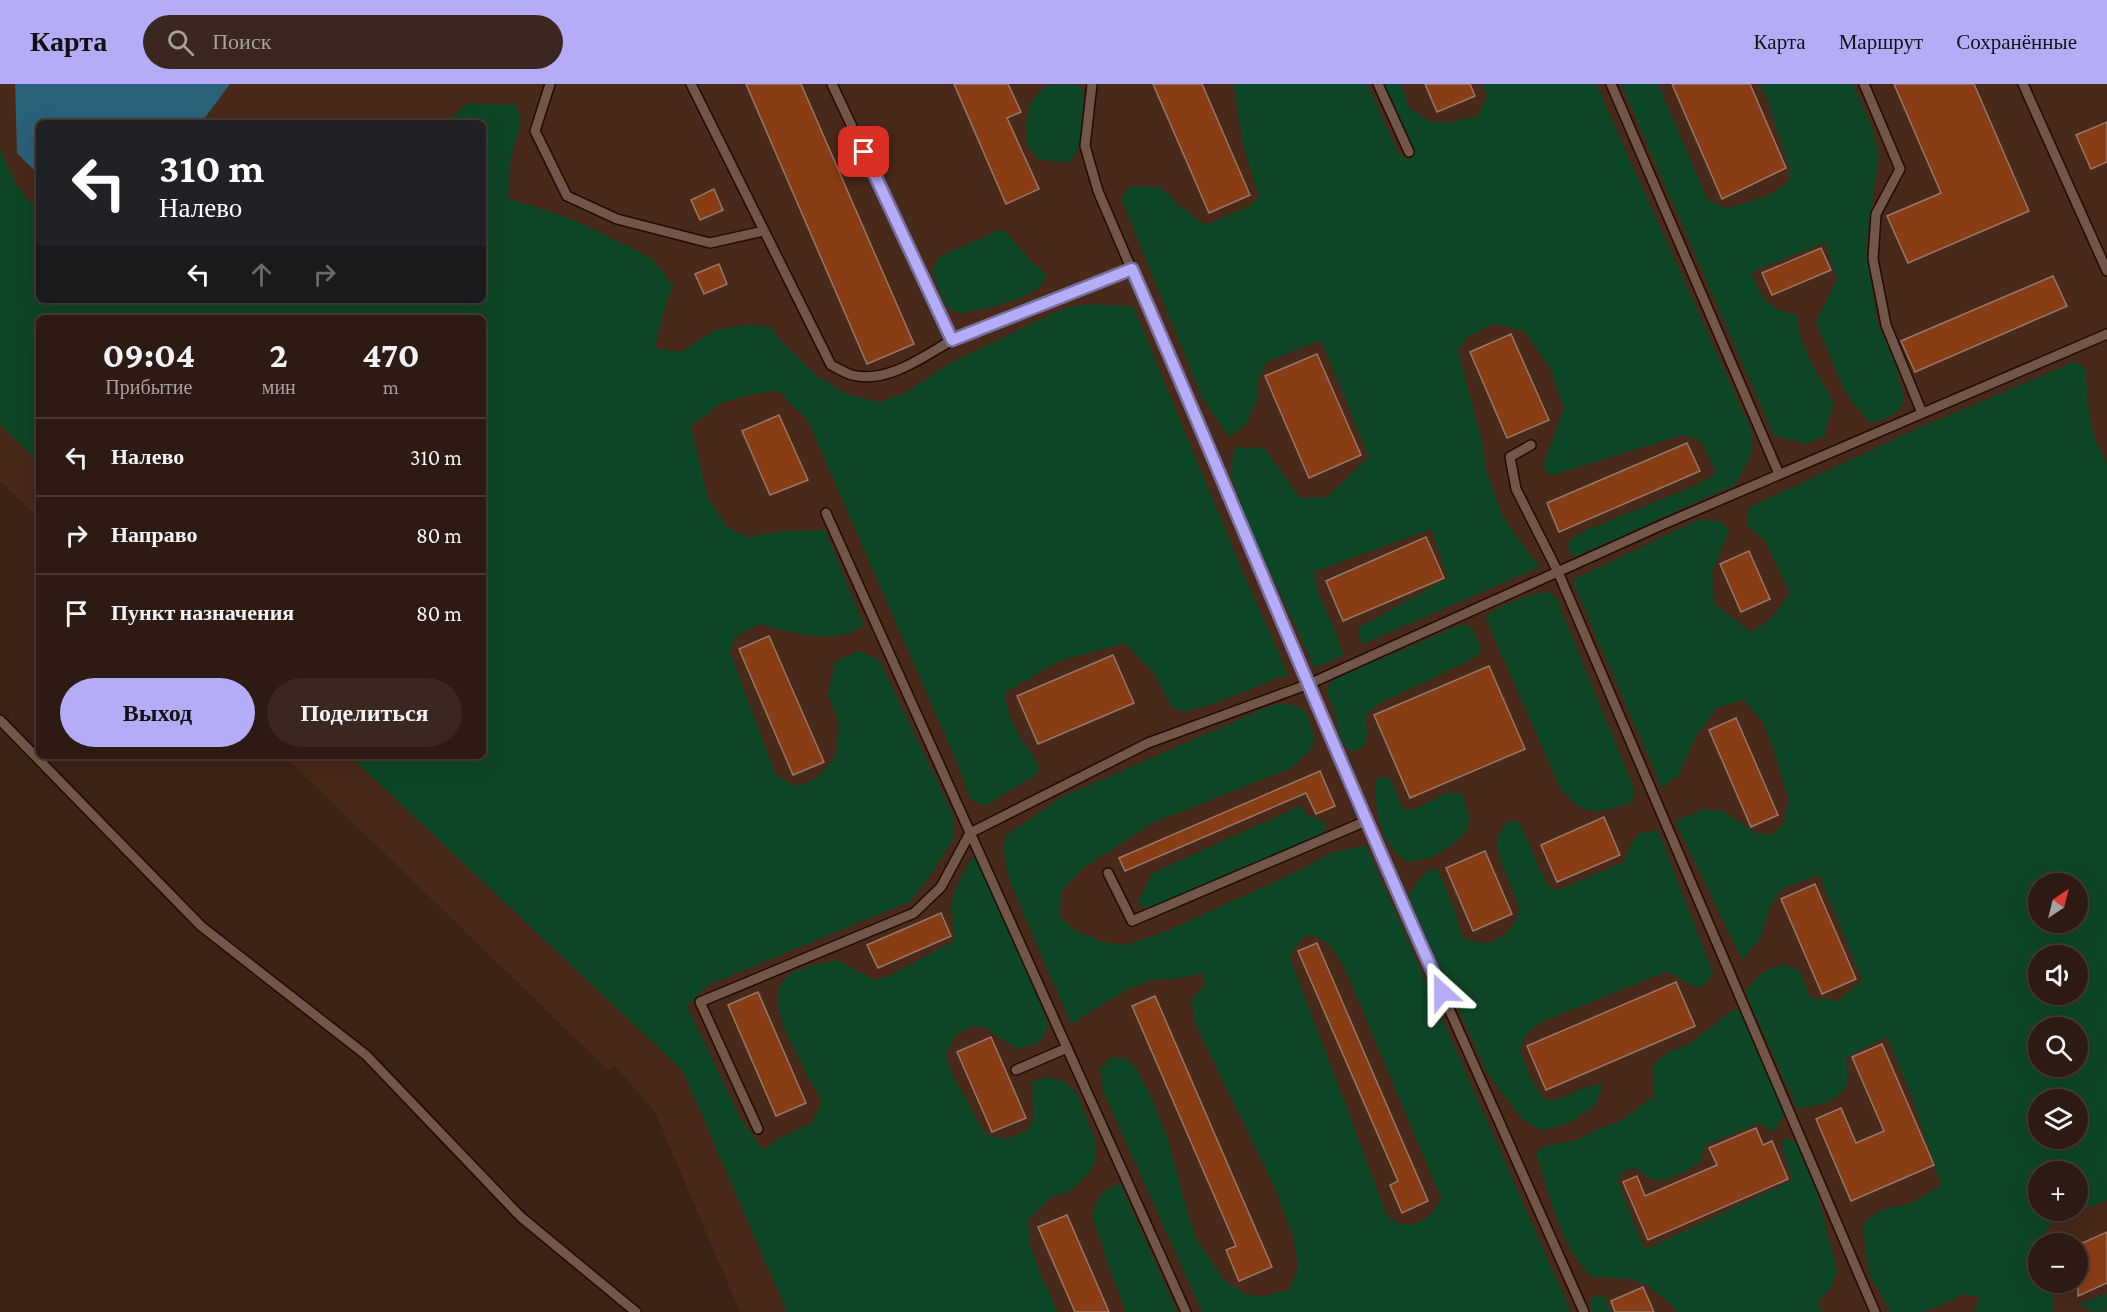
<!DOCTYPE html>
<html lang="ru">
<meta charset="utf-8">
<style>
:root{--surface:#2d1a12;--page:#392720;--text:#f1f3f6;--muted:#a7a19f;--line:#483832;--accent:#b5acf8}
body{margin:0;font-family:"Crimson Pro",serif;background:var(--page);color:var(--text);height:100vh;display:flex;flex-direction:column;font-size:22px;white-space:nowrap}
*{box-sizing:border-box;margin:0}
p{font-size:20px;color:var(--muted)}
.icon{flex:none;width:33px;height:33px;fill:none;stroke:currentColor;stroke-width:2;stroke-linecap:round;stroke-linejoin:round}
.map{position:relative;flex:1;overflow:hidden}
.sheet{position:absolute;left:36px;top:231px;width:450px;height:444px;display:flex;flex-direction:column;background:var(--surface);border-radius:9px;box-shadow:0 6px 24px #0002,0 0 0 2px var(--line)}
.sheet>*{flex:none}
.hud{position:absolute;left:36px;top:36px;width:450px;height:183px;border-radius:9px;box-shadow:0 6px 24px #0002,0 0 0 2px var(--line);background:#202124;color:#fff;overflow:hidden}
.needle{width:39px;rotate:35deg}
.fabs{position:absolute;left:2028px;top:789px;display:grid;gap:12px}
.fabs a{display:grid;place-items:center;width:60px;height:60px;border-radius:50%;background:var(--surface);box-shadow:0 6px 24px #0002,0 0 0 2px var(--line);font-size:30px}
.pin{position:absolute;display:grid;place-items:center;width:51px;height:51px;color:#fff;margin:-26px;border-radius:12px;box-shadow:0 3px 9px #0006}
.me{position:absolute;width:66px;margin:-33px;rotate:336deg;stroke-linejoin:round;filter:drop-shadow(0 0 4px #0008)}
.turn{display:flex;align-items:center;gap:21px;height:126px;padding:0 24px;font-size:27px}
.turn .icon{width:78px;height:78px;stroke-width:2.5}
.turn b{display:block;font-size:42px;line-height:51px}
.lanes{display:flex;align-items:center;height:57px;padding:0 24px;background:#0003;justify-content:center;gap:30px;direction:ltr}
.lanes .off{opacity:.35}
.eta{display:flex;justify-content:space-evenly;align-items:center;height:102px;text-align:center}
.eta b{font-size:36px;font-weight:700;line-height:42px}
.primary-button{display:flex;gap:12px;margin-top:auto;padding:12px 24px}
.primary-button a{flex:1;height:69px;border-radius:36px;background:var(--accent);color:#111;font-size:24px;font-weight:700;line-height:69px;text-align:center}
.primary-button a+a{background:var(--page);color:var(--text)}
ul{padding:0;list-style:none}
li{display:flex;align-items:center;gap:18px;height:78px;padding:0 24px;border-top:2px solid var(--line)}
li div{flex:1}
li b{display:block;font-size:22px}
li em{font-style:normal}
header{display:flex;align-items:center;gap:36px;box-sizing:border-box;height:84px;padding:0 30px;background:var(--accent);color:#111}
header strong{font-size:28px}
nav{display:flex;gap:33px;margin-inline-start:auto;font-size:21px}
.search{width:420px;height:54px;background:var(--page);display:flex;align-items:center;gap:15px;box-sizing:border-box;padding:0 21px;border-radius:33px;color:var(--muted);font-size:22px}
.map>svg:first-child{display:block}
.built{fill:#48291a;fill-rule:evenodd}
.green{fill:#0e4727;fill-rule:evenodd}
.water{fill:#2a6279}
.building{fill:#893d15;stroke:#97786b;stroke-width:1.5}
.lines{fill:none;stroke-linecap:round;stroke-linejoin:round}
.service-casing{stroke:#220b03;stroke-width:12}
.service{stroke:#725649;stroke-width:9}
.route-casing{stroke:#7670a1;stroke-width:15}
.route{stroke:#b5acf8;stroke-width:10}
</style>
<header>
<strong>Карта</strong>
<div class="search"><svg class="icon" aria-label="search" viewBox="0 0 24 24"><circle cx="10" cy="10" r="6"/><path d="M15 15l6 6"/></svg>Поиск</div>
<nav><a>Карта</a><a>Маршрут</a><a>Сохранённые</a></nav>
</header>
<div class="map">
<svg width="2107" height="1228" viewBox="0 0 2107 1228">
<rect width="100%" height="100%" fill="#3c2318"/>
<path class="built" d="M0 0H2107V1228H740L655 1028 615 982 608 986 284 672H483V234H39V435L0 397ZM39 39H483V216H39ZM2038 800H2078V838H2038ZM2038 872H2078V910H2038ZM2038 944H2078V982H2038ZM2038 1016H2078V1054H2038ZM2038 1088H2078V1126H2038ZM2038 1160H2078V1198H2038Z"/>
<g class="green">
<polygon points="1056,0 1068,0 1081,3 1084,11 1080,61 1070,78 1039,76 1027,61 1026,40 1030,20 1042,5"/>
<path d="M1233 0H1367L1398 68 1405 74 1410 75 1413 67 1382 0H1401L1410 25 1432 38H1451L1477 32 1487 12 1482 0H1596L1752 348V362L1750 374 1736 400 1580 471 1572 472 1568 464 1569 456 1584 447 1697 401 1716 389 1701 357 1683 351 1550 392 1543 383 1564 324 1550 284 1524 247 1494 240 1467 253 1458 267 1483 361 1486 387 1502 430 1516 452 1540 483 1361 561 1358 544 1448 494 1431 445 1314 488C1317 518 1337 542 1343 572L1315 584 1248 441 1230 388 1235 363 1264 364 1300 414 1327 413 1369 373 1321 256 1266 278 1258 297V313L1247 340 1229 353 1203 316 1121 114 1130 102 1160 103 1179 121 1205 141 1252 121 1259 112 1244 64Z"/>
<path d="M1621 0H1658L1708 116 1727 125 1767 112 1788 99 1790 86 1765 9 1759 0H1853L1873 46 1879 71 1866 162 1877 237 1895 279 1904 313 1900 326 1886 335 1870 339 1850 315 1840 297 1816 237 1837 195 1825 158 1752 188C1763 218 1765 222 1797 232 1800 264 1818 291 1834 318L1824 352 1807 360 1774 352Z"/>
<path d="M468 19 517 21 521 41 511 73 508 114 569 134 632 164 653 176 673 202 665 223 655 264 681 268 716 246 746 241 770 243 782 258 818 293 849 311 880 318 905 309 950 279 1062 225 1084 220 1133 222 1245 493 1288 590 1216 619 1185 628 1171 623 1155 590 1125 559 1059 577 1005 609C1007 627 1013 644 1024 659 1033 672 1037 673 1039 689L985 722 971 716 955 674 808 337 778 307 759 309 723 318 691 342 708 414 728 444 748 453 784 447 825 446 864 541C836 563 791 549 760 540L735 553 730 568 776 691 795 702 807 699 825 686 836 670 839 640 828 610 835 578 858 567 879 576 954 733V754L927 797 909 818 708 901 687 922 741 1035 763 1066 778 1055 811 1040 822 1018C810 992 760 920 785 895 798 882 820 880 837 876L874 896 890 892 953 857C957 845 951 836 952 824 952 804 965 787 974 770 996 819 1020 867 1039 917 1042 925 1048 935 1047 943 1045 959 1030 963 1016 965L986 944 974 942 955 952 946 970 951 988 984 1048C999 1059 1013 1053 1028 1046L1033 1034 1032 998 1047 993 1064 997 1077 1009 1096 1058 1095 1079 1087 1091 1071 1107 1052 1113 1028 1136 1030 1160 1040 1189 1058 1228H787L683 987 350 672H483V234H39V378L0 341V65C10 87 19 112 39 126V216H483V39H445Z"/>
<polygon points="1003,145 1031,177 1047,191 1041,202 1021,214 992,223 960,229 946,223 932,187 940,172"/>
<path d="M2077 277 2086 286C2087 319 2089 351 2107 379V1116L2052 1137 2040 1159 2038 1160V1198L2049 1199 2054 1211V1228H1974L1980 1214 1964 1210 1925 1228H1891L1869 1190 1862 1141 1880 1126 1912 1119 1941 1101 1911 1011 1887 953 1846 973C1847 981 1848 990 1847 998 1842 1018 1814 1023 1797 1024L1745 908 1763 888 1784 880 1799 886 1810 913 1838 917 1862 896 1819 791 1782 804 1771 821 1760 855 1742 876 1675 737 1705 725 1723 727 1756 749 1771 751 1783 741 1789 717 1772 661 1763 639 1743 616 1717 624 1695 654 1679 691 1662 704 1572 496 1700 435 1720 437 1729 446 1712 489 1714 520 1751 548 1769 536 1790 510 1765 456 1748 443V424L1916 345ZM2038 800H2078V838H2038ZM2038 872H2078V910H2038ZM2038 944H2078V982H2038ZM2038 1016H2078V1054H2038ZM2038 1088H2078V1126H2038Z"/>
<path d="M1549 508 1556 513 1635 707 1632 718C1600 730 1582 734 1560 704L1485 533C1502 520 1527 510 1549 508Z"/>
<path d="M1465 541 1472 544 1481 565 1476 573 1377 621C1363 632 1366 632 1367 648 1367 653 1365 658 1364 663L1352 668 1341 658 1333 621 1328 613 1327 603 1335 595 1457 542Z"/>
<path d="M1275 620 1294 621 1306 627 1315 656 1310 667 1289 685 1153 739 1082 785 1061 808 1060 833 1074 846 1103 858 1126 861 1165 848 1298 787 1328 770 1366 761 1571 1228H1202L1103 1007 1100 985 1113 973 1128 976 1138 987 1154 1019 1168 1056 1194 1151 1224 1196 1247 1211 1264 1212 1289 1206 1298 1185 1294 1154 1272 1098 1196 941 1191 916 1205 901 1203 889 1181 894 1152 896 1126 906 1071 940 1008 793 1004 769 1005 752 1062 713ZM1308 851C1332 854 1339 875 1349 894L1441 1114C1435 1130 1418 1146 1399 1139 1395 1138 1390 1133 1387 1131L1290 874 1299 857Z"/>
<path d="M1385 692C1396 697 1397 714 1403 725L1414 726 1446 709H1462L1470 736 1466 749 1449 763 1430 774 1408 778C1403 774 1397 770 1393 765 1377 745 1374 718 1376 695Z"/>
<polygon points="1301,722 1308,732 1322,736 1326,742 1322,750 1149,825 1137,819 1152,789"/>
<path d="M1518 737C1530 759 1537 784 1551 805L1559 806 1625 777 1631 760 1639 749 1658 746 1713 889 1704 902 1694 903 1681 895 1666 888 1541 938 1526 950 1520 966 1531 995 1544 1016C1570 1019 1579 997 1603 1002L1595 1022 1567 1040 1542 1047 1521 1034 1487 989 1408 812C1416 800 1422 788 1437 784L1451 816 1463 854C1469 856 1476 859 1482 859 1501 860 1519 840 1519 822L1499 773 1497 753 1507 738Z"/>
<path d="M1734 925 1740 928 1784 1029 1778 1043 1772 1047 1760 1039 1704 1062 1701 1078C1688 1085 1667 1101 1652 1095 1646 1093 1641 1088 1636 1084L1623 1087 1618 1098 1643 1163 1649 1164 1792 1096 1781 1060 1784 1054 1794 1057 1801 1068 1818 1112 1837 1186 1831 1204 1818 1218 1821 1228H1677L1676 1225 1649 1202 1631 1195 1593 1193C1563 1171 1547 1104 1536 1069L1544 1062 1577 1056 1594 1047 1619 1038 1653 1013V981L1668 968 1688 961Z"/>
<polygon points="1120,1099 1177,1228 1126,1228 1109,1184 1092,1129 1102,1109"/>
<polygon points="2107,1209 2107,1227 2092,1228 2079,1220"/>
<polygon points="1595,1211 1604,1212 1611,1228 1593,1228 1589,1219"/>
</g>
<polygon class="water" points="15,0 230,0 201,39 39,39 39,91 17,69"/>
<g class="building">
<polygon points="746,0 801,0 914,260 867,280"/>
<polygon points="954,0 1008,0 1021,28 1007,34 1039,105 1006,120"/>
<polygon points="1153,0 1202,0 1250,111 1209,129"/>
<polygon points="1425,0 1470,0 1475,12 1437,28"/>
<polygon points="1672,0 1750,0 1786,84 1722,115"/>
<polygon points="1894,0 1974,0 2029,127 1908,179 1887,132 1941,109"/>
<polygon points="2107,38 2107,78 2091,85 2076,51"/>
<polygon points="714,105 723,126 700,136 691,116"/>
<polygon points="1821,164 1831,186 1772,211 1762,189"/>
<polygon points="719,180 727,200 704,210 695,190"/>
<polygon points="2053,192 2067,222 1915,288 1901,257"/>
<polygon points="1511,250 1549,336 1507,354 1470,268"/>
<polygon points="1317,270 1361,371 1309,394 1265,292"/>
<polygon points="779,331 808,396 770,411 742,347"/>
<polygon points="1687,359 1700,387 1559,448 1547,419"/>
<polygon points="1426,453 1444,494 1343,537 1326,497"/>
<polygon points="1749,467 1770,515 1741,528 1720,480"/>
<polygon points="769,552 824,678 793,691 739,565"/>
<polygon points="1113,571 1134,619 1038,660 1017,612"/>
<polygon points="1489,582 1525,665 1410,714 1374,631"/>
<polygon points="1736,634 1778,731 1751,743 1709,646"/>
<polygon points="1320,687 1335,722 1316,730 1306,709 1125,787 1119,774"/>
<polygon points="1604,733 1620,771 1557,798 1541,761"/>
<polygon points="1485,767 1512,830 1473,847 1446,784"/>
<polygon points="1815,800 1856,895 1822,910 1781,815"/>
<polygon points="941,829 951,852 878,884 867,861"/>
<polygon points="1317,859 1428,1117 1402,1129 1390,1101 1398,1097 1298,867"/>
<polygon points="1676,898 1695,942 1546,1006 1527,962"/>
<polygon points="758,908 806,1019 776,1032 728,921"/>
<polygon points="1155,912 1272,1183 1239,1197 1226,1166 1236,1162 1132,922"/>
<polygon points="991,953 1026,1034 992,1048 957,968"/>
<polygon points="1882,960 1934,1081 1851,1117 1816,1035 1841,1024 1856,1059 1884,1047 1852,973"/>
<polygon points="1756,1044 1763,1061 1772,1057 1788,1095 1648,1156 1623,1098 1637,1092 1645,1112 1717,1081 1709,1064"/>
<polygon points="1067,1131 1109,1228 1075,1228 1038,1143"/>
<polygon points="2107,1148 2107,1199 2078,1212 2078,1161"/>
<polygon points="1643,1203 1654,1228 1615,1228 1611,1217"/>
</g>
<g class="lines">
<g class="service-casing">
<g id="service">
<polyline points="550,0 535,47 567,112 617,135 710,159 764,147"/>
<path d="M691 0 831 281C837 284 845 289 852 291 887 300 923 273 952 256"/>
<polyline points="832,0 952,256 1132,185"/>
<polyline points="1092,0 1085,62 1098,107 1309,600 1356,716 1584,1228"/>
<polyline points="1378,0 1409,68"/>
<polyline points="1611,0 1779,390"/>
<polyline points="1864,0 1900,85 1876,130 1873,175 1886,241 1922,329"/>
<polyline points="2023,0 2107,187"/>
<polyline points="1531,361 1510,373 1516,405 1558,488 1875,1228"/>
<polyline points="826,429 1186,1228"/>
<polyline points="0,636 201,842 366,971 521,1133 636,1228"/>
<polyline points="1108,789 1132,837 1366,737"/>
<polyline points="1016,986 1067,964"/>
<polyline points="758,1045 700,918 914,829 941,803 970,749 1148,659 1309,600 1664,440 2107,250"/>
</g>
</g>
<use href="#service" class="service"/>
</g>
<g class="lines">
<g class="route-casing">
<path id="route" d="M864 68 952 256 1132 185C1237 425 1334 669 1442 908"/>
</g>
<use href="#route" class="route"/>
</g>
</svg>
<div class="fabs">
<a><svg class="needle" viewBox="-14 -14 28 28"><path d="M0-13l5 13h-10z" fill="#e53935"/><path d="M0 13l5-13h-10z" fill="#a7a19f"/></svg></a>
<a><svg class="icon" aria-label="sound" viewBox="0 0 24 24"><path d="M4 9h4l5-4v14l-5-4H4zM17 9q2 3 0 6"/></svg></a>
<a><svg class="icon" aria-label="search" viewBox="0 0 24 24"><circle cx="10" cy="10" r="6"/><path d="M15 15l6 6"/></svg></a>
<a><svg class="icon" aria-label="layers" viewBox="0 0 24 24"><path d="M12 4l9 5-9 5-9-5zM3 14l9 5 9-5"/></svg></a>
<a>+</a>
<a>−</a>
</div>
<div class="pin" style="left:864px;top:68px;background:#d93025"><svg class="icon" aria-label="arrive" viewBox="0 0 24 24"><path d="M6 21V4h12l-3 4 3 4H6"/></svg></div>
<svg class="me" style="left:1442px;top:908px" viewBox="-20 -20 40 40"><path d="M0-17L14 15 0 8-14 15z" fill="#b5acf8" stroke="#fff" stroke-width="4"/></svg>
<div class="hud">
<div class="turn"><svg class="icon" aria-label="left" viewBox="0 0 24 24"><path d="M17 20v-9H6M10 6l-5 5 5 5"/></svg><div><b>310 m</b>Налево</div></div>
<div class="lanes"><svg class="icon" aria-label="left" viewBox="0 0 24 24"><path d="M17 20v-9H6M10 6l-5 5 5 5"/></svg><svg class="icon off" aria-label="ahead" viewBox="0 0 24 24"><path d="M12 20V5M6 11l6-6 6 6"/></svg><svg class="icon off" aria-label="right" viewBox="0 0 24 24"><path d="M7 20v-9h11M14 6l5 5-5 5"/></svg></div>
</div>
<section class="sheet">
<div class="eta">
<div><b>09:04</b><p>Прибытие</p></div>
<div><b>2</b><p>мин</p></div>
<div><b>470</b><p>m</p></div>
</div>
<ul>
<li><svg class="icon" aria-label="left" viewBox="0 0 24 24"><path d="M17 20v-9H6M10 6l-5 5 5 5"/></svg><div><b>Налево</b></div><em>310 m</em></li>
<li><svg class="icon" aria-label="right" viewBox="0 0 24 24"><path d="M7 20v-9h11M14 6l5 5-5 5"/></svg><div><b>Направо</b></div><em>80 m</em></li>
<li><svg class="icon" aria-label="arrive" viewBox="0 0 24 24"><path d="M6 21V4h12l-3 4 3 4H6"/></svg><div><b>Пункт назначения</b></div><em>80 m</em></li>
</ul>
<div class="primary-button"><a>Выход</a><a>Поделиться</a></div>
</section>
</div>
